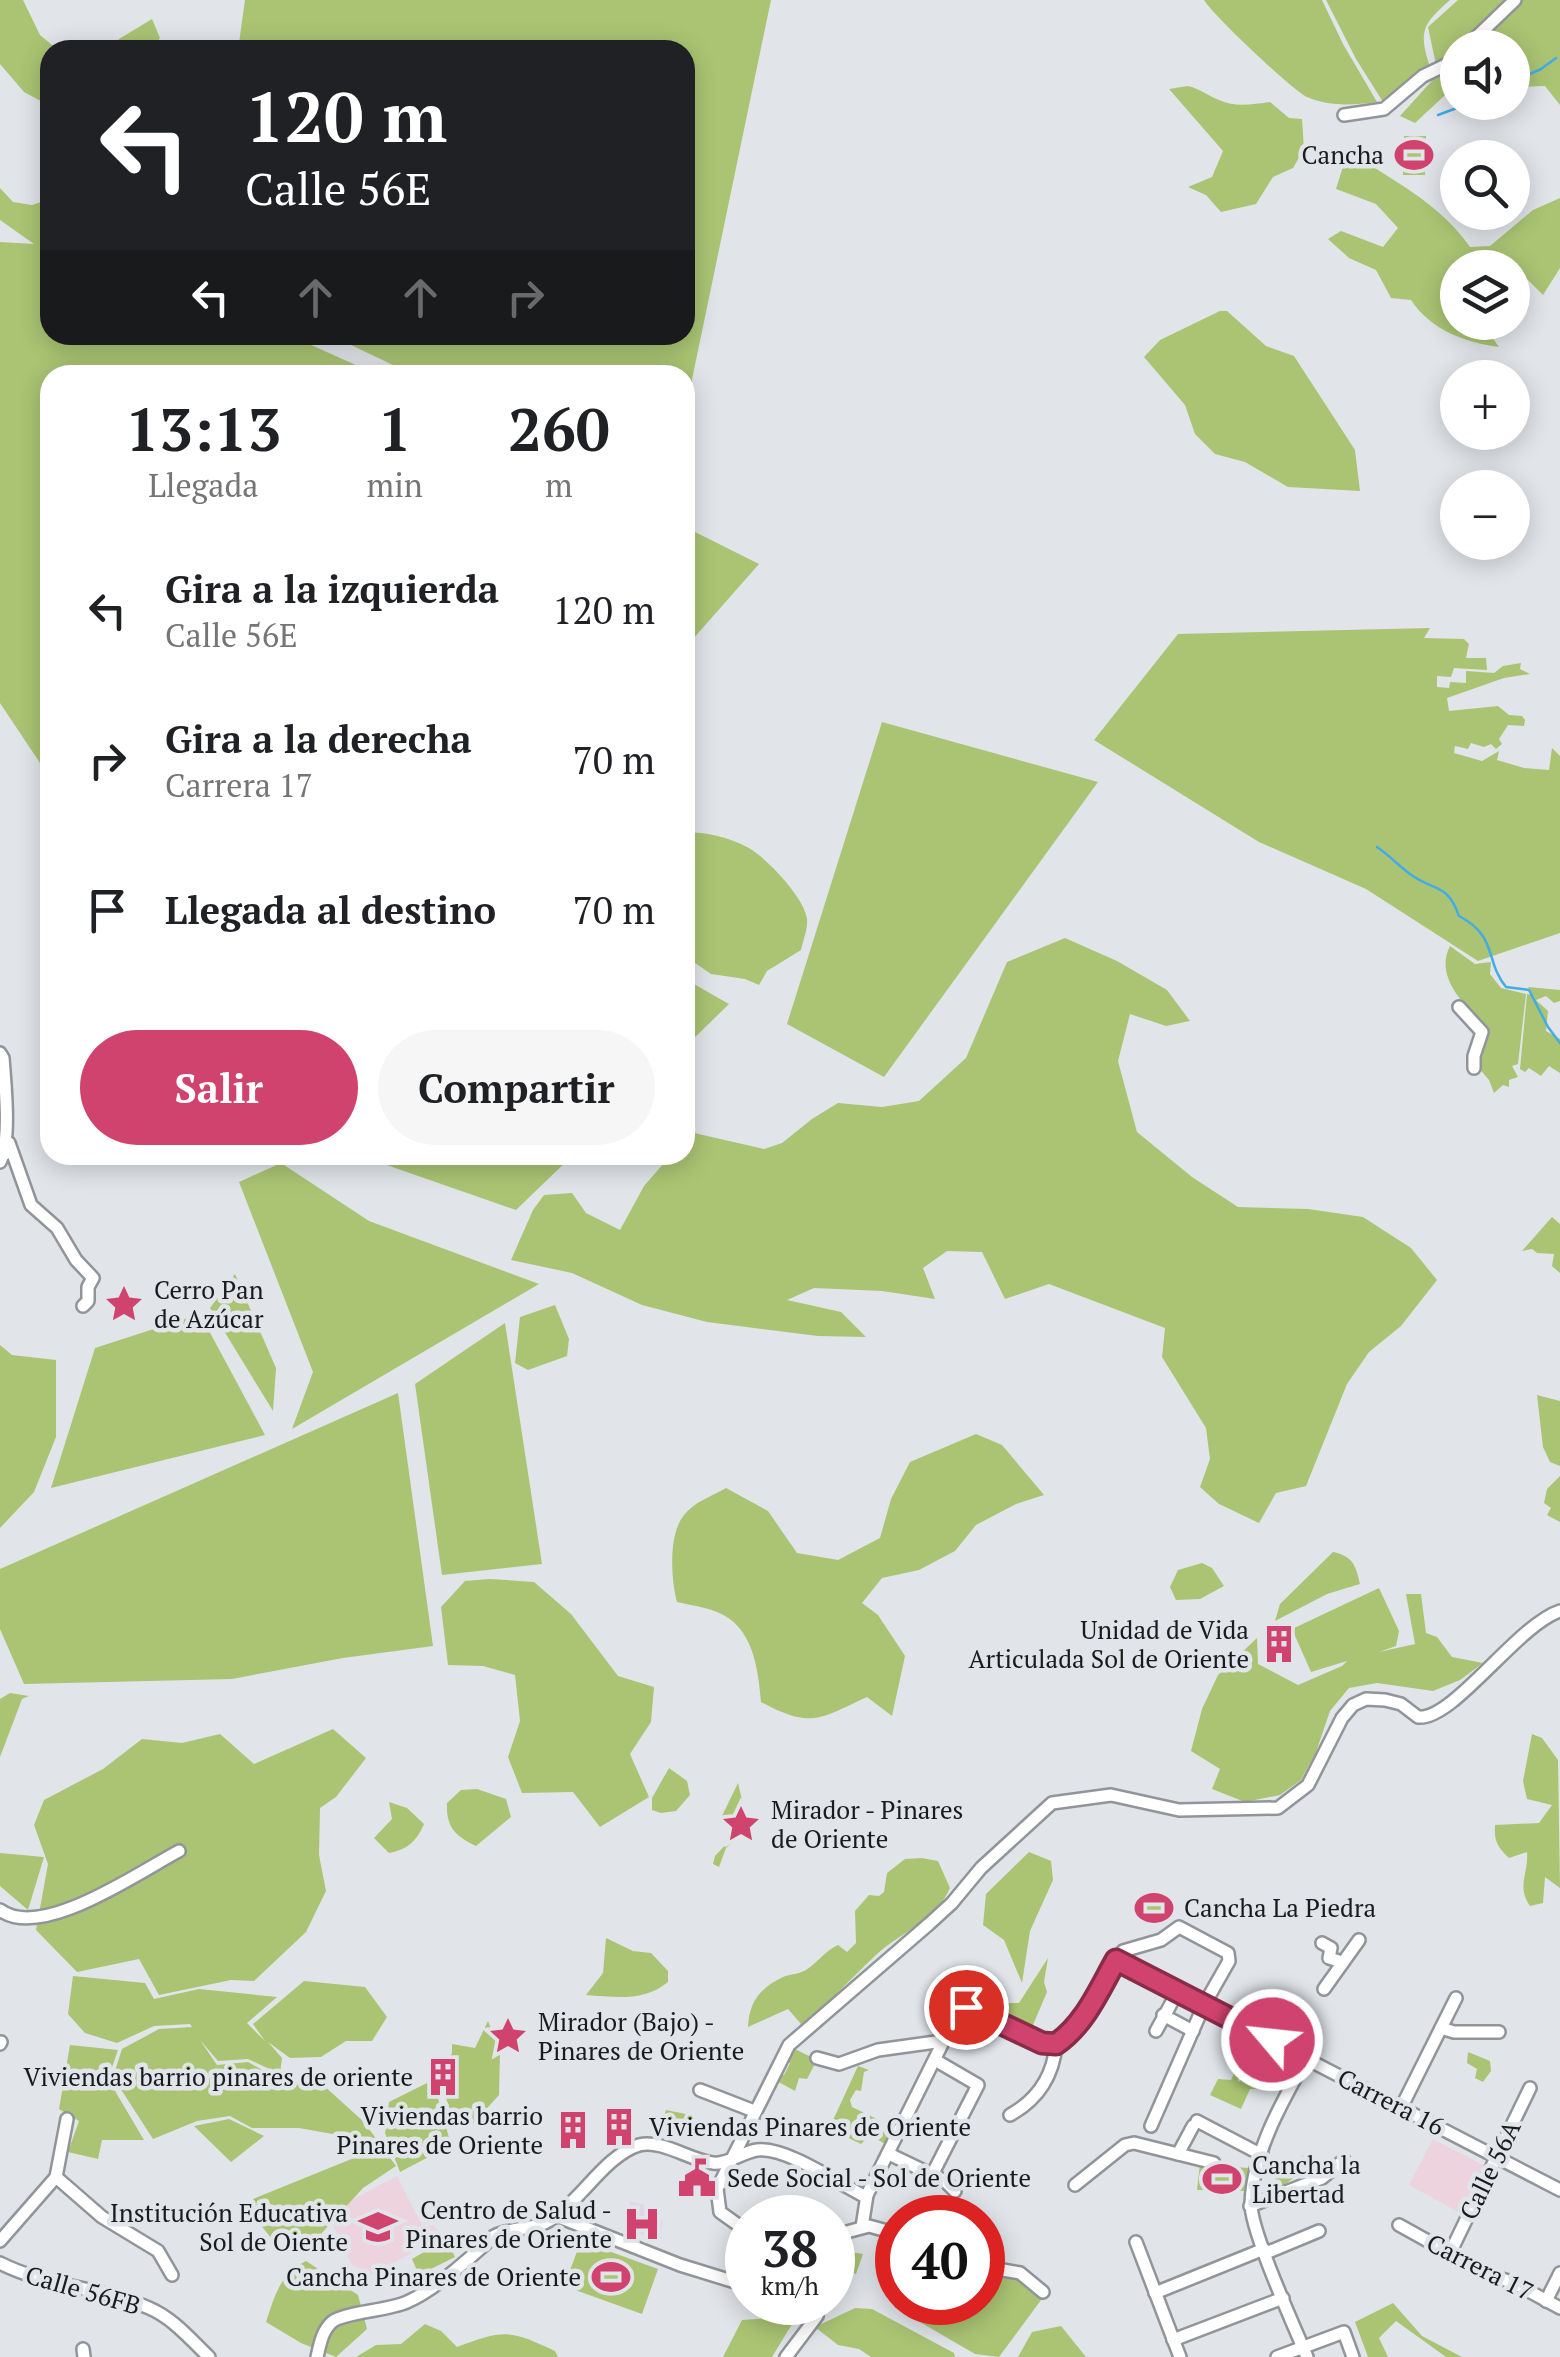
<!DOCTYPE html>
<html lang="es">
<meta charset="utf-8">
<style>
:root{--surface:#fff;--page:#f6f6f6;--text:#202124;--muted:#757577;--accent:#d1436f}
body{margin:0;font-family:"PT Serif",serif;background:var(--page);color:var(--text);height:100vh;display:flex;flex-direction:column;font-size:38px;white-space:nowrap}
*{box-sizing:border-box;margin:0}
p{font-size:32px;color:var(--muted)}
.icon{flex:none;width:55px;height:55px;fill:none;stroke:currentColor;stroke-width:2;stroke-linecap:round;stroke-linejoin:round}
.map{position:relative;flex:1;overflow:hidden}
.sheet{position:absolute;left:40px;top:365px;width:655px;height:800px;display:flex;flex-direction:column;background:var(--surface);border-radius:30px;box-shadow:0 5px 25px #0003}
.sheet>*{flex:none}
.hud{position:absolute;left:40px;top:40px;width:655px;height:305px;border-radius:30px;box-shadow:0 5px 25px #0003;background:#202124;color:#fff;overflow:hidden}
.buttons{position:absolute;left:1440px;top:30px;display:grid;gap:20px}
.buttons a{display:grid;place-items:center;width:90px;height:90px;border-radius:50%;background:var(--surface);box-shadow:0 5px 25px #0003;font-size:50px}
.speed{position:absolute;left:725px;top:2195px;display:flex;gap:20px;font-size:50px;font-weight:700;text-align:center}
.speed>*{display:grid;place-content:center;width:130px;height:130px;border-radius:50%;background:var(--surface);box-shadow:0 5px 25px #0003;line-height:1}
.speed small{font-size:25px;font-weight:400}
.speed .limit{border:15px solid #d22;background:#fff;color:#111}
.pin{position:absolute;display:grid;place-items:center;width:85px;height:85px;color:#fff;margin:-42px;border:5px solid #fff;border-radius:50%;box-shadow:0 2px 10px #0007}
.me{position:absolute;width:110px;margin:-55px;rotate:298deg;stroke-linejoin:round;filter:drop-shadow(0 0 8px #0008)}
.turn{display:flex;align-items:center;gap:35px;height:210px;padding:0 40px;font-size:45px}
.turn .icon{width:130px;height:130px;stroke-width:2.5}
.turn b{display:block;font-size:70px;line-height:85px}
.lanes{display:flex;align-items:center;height:95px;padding:0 40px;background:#0003;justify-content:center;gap:50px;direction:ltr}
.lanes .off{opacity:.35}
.eta{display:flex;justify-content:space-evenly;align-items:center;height:170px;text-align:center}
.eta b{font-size:60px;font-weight:700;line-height:70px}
.button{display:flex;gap:20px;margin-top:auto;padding:20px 40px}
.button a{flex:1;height:115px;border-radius:60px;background:var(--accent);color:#fff;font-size:40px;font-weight:700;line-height:115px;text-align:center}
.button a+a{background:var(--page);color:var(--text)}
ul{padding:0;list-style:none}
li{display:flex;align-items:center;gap:30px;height:150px;padding:0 40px}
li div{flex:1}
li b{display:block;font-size:38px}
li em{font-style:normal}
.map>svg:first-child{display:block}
.education{fill:#ecd3dd}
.medical{fill:#e0d6eb}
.green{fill:#aac473}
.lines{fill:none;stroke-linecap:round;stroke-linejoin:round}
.stream{stroke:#42ace6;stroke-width:2.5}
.minor-casing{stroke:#91959a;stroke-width:16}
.minor{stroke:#fff;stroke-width:11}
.route-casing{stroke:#882c48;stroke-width:25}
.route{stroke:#d1436f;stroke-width:18}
.labels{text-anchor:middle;stroke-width:9;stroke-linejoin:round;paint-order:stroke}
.poi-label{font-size:25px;fill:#1a1b1d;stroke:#e1e5ea;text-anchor:end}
.street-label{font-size:25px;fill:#1a1b1d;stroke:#e1e5ea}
</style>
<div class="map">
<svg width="1560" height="2357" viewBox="0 0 1560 2357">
<rect width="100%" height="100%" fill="#e1e5ea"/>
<g class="education">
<polygon points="1433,2139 1483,2165 1460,2213 1409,2185"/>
<polygon points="397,2176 423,2227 434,2225 442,2236 372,2275 352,2265 332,2223 352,2200"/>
</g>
<polygon class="medical" points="630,2201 651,2207 653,2216 663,2221 660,2241 625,2228"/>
<g class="green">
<polygon points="0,0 23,0 40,35 58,50 50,50 50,106 24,92 0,64"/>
<polygon points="245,0 771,0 685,413 685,375 414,375 330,335 685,335 685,50 238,50"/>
<path d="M1204 0H1322L1343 44 1377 102C1353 105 1330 107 1307 97 1291 89 1212 14 1204 0Z"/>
<path d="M1326 0H1450C1423 24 1418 30 1430 67L1417 71 1383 102 1356 59Z"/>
<polygon points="1458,0 1560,0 1560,105 1545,86 1513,87 1512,48 1458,48 1457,84 1415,123 1400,116 1438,74 1428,27"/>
<polygon points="152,19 160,38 152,50 110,50 119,39"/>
<path d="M1188 86C1201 89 1208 96 1219 100 1236 108 1253 104 1270 102L1289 118 1302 119 1304 149 1293 168 1273 177 1256 204 1221 212 1206 195 1188 187 1212 177 1223 151 1169 89Z"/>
<polygon points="1404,136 1426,136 1425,175 1403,175"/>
<path d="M1348 150C1392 181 1439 202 1470 247L1490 246 1533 210 1560 198V268L1543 295 1527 279 1513 292 1512 268H1458V322L1482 323 1499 347C1464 342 1431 330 1411 300L1391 298 1376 270 1349 258 1328 239 1341 231 1383 247 1398 228 1376 204 1336 189Z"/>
<polygon points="0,188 13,202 32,205 50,199 47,246 50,335 289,335 378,375 50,375 50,778 0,703 0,242 34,244 0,220"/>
<polygon points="1220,311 1227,311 1266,346 1294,356 1355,450 1360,491 1288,487 1245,462 1215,454 1195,434 1185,405 1144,357 1160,340"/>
<polygon points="685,527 759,564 685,648"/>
<polygon points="1430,628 1424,638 1464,639 1469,644 1466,658 1486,658 1487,670 1454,668 1451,677 1437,676 1437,687 1449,688 1450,682 1466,683 1466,671 1494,673 1503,666 1521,663 1520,669 1530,674 1504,678 1447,698 1449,711 1498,706 1509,715 1522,716 1525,720 1524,726 1508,725 1499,739 1502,744 1496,749 1491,744 1484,747 1471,743 1468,749 1455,746 1454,753 1482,761 1499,751 1497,760 1524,768 1549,770 1552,748 1560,756 1560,933 1478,961 1366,889 1259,842 1094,740 1178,634"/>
<polygon points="882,722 1098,782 884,1077 787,1024"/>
<path d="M685 832C704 832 729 837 747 847 765 856 805 898 807 919 808 928 803 941 801 950L767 971 759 985 745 979 711 974 685 956Z"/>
<polygon points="1065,938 1117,961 1167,990 1190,1021 1166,1026 1130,1014 1118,1061 1137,1132 1192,1177 1238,1207 1308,1209 1363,1217 1411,1248 1437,1280 1401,1326 1369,1352 1347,1384 1306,1486 1276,1493 1259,1523 1219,1504 1200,1487 1210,1459 1206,1428 1162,1357 1165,1328 1049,1284 1005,1299 982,1252 947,1251 923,1268 935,1299 882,1291 814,1288 787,1300 841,1312 866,1337 818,1336 707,1322 642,1305 572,1273 511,1260 533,1210 544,1195 572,1193 586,1213 620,1230 644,1186 671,1155 685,1155 685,1138 690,1132 764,1149 782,1143 812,1119 838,1103 882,1107 919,1101 966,1058 1007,962"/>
<path d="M1450 946 1475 964 1491 962 1490 974 1501 988 1526 994 1518 1064 1512 1066 1518 1077 1509 1080V1087L1503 1085 1494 1093 1489 1080 1478 1067 1487 1030C1469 1008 1433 979 1450 946Z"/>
<polygon points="685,979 729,1004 685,1047"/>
<polygon points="1528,987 1560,990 1560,1001 1554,1003 1546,996 1536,1000 1548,1011 1546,1031 1560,1039 1560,1073 1549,1066 1541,1076 1529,1068 1525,1072 1520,1069 1527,994 1532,995"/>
<polygon points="358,1155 573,1155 516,1210"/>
<polygon points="281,1163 369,1221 539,1284 292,1429 313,1372 239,1182"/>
<polygon points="1552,1217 1560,1224 1560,1273 1552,1266 1554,1254 1537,1253 1532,1249 1522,1251"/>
<polygon points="235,1274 276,1368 273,1411 210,1308"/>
<polygon points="555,1305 569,1339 567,1356 528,1370 515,1363 520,1317"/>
<polygon points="200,1314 265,1435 51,1488 95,1348"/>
<polygon points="505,1323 542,1564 442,1575 415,1384"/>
<polygon points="0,1345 12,1355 56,1360 56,1437 34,1492 0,1528"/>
<polygon points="398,1393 433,1646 343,1658 232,1679 24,1684 0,1629 0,1569"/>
<polygon points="1537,1395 1560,1401 1560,1466 1550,1462 1543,1447"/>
<path d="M976 1434 1002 1445 1044 1495 1016 1504 976 1525 955 1551 919 1570 882 1578 862 1603 878 1615 905 1656 892 1716 867 1697C819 1719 811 1729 761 1702 758 1668 753 1626 717 1612 705 1607 690 1605 677 1602 671 1579 668 1535 684 1515 694 1502 712 1496 726 1488L768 1511 797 1553 838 1560 880 1538 891 1499 910 1462Z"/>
<polygon points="1560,1476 1560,1522 1547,1515 1551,1508 1544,1503 1547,1489"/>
<path d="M1333 1552C1353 1556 1356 1566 1360 1584L1327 1594 1275 1621 1280 1604Z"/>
<polygon points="1202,1563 1212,1568 1224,1586 1200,1599 1176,1600 1170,1587 1178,1570"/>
<polygon points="490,1579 534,1582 571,1614 618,1676 654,1687 651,1722 630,1754 649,1797 600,1827 573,1792 522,1793 508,1757 520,1721 515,1675 483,1666 448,1665 441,1607 465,1581"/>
<polygon points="1379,1588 1399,1631 1396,1646 1379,1652 1415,1644 1406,1594 1421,1594 1426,1633 1437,1637 1452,1657 1483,1663 1460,1680 1433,1691 1377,1683 1349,1688 1330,1711 1316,1752 1301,1780 1280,1795 1245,1802 1212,1789 1220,1769 1191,1751 1202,1709 1218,1675 1257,1638 1258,1664 1298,1685 1342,1666 1347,1661 1311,1672 1292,1629"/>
<polygon points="10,1693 29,1696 22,1699 0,1757 0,1699"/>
<polygon points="333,1729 366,1758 336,1797 320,1808 319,1855 326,1891 306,1932 254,1981 231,1980 159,1995 139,1959 77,1972 36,1930 48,1864 34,1825 44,1800 103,1769 142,1739 182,1743 220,1734 254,1764"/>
<path d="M1532 1734 1542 1738 1558 1760 1560 1888 1545 1877 1543 1903 1530 1906C1516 1886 1529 1873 1527 1852L1509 1858C1497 1847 1494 1840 1495 1825L1539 1823 1552 1805 1527 1799 1523 1781Z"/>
<polygon points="669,1768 687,1781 690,1795 676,1811 661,1813 652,1810 652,1798"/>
<polygon points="738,1783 749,1829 726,1848 719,1867 713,1864 715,1856 735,1835 734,1820 721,1818"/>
<path d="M477 1789 506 1799 511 1817 476 1846C455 1836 446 1827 447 1803L461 1790Z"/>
<path d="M389 1802 407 1808 424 1824C417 1841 407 1850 389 1853L374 1838 392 1819Z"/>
<polygon points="1029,1852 1051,1861 1053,1880 1030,1931 1022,1983 1004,1940 983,1925 986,1894"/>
<polygon points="0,1853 44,1857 28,1910 0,1886"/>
<path d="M922 1858 938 1861 950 1888C935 1921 901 1932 876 1955 851 1978 829 2004 801 2024L788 2009 748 2027C749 2002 760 1988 783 1977 790 1974 800 1974 806 1970 818 1962 825 1951 838 1945L847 1952 856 1943 855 1911 869 1895 879 1896 884 1892 887 1873 905 1859Z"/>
<polygon points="1154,1889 1168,1896 1154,1926 1140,1920"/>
<path d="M606 1938 633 1951 651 1953 668 1971V1982C644 2002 616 1997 586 1995L603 1973Z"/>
<polygon points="1048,1958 1044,1982 1047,1992 1030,2032 1001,2017 1008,2003 1019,2003"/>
<polygon points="73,1976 145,1983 154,1999 199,1989 277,1997 247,2023 265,2041 253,2024 304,1981 365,1987 387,2017 372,2041 346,2041 321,2057 290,2058 268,2042 282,2058 280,2074 248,2059 218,2061 200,2040 217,2065 248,2062 275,2077 322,2084 364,2122 396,2166 363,2188 310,2246 284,2235 271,2238 260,2224 253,2199 354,2158 338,2135 299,2128 252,2128 230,2116 197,2121 153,2139 113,2077 122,2049 159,2029 192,2027 190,2024 154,2026 117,2043 85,2033 68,2014"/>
<polygon points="488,2021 500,2052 499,2095 471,2126 453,2120 446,2098 451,2095 446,2063 452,2053 452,2044 475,2048"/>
<polygon points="512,2022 520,2044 504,2050 496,2028"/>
<polygon points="70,2045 118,2050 108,2079 144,2140 102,2140 98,2159 68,2152 79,2121 59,2109"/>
<polygon points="793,2048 817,2060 807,2079 799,2078 795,2091 775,2080 777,2074 784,2075 790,2063 785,2060"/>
<polygon points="1468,2052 1490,2061 1491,2071 1483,2082 1475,2078 1477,2069 1467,2063"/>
<polygon points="1241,2059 1238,2082 1243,2079 1255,2083 1264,2067 1271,2071 1261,2089 1250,2089 1241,2109 1210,2095 1218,2079 1231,2080"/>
<polygon points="858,2066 869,2070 864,2072 861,2091 856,2090 850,2100 852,2107 881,2121 878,2129 889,2135 885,2144 870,2135 861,2144 836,2132 833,2138 828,2131"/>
<polygon points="433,2080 451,2145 400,2172 385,2133 389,2102"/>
<polygon points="666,2110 691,2115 702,2123 693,2140 662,2121"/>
<polygon points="229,2119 264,2136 231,2162 194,2126"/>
<polygon points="1304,2155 1310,2166 1280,2188 1269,2166 1273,2162 1287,2165"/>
<polygon points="1200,2164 1248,2168 1245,2191 1197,2190"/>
<polygon points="446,2239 455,2257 419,2275 412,2259"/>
<polygon points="581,2241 658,2269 642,2314 564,2286"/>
<polygon points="833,2249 863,2254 856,2274 833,2267"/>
<polygon points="983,2249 992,2262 1044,2296 999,2357 975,2354 894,2307 897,2298 898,2302 982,2302"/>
<path d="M306 2261 358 2295 367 2329 336 2357 301 2343 266 2322C275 2295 280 2274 306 2261Z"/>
<polygon points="1393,2303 1422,2336 1462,2357 1446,2357 1396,2321 1379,2338 1388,2357 1368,2357 1355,2322"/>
<polygon points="855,2308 872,2309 954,2353 955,2357 871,2357 859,2349 838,2345 815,2327"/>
<polygon points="771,2318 794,2321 772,2357 723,2357 742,2320"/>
<path d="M425 2324 441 2331 457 2347C504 2330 509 2329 555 2351L558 2357H356L376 2345 401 2344Z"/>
<polygon points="1061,2326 1086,2357 1018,2357 1032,2332"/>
</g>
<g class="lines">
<g class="stream">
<polyline points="1512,82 1541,69 1556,58"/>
<polyline points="1438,115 1473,102"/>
<path d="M1377 847C1389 855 1399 866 1410 874 1434 892 1447 882 1459 916 1498 936 1485 962 1506 987L1529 990 1548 1027 1560 1043"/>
</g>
<g class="minor-casing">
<g id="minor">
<polyline points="1465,48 1515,0"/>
<polyline points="1344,115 1384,109 1423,76 1450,63 1458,54"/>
<polyline points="1459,1007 1482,1032 1474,1056 1474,1068"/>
<path d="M0 1053 3 1058C5 1085 11 1140 0 1162"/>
<polyline points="5,1154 9,1143 31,1205 57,1228 76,1260 93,1278 88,1287 88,1301 83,1306"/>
<path d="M0 1910C41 1941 139 1872 179 1851"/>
<polyline points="1322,1943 1331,1948 1329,1958 1342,1962"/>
<polyline points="1115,1960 1560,2190"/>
<polyline points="1324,1989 1359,1940"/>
<polyline points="1163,2015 1193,2031"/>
<polyline points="1441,2028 1454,2032 1499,2032"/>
<polyline points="1156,2031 1178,1991"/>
<polyline points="0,2044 1,2042"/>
<polyline points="1056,2045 1071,2034 1123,1951 1161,1940 1179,1927 1228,1953 1229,1961 1204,2005 1151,2126"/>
<polyline points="817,2058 839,2064 878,2050 943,2041"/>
<path d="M1306 2059C1282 2102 1253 2152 1251 2203 1250 2230 1295 2328 1307 2357"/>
<polyline points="700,2090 754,2111"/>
<polyline points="1402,2106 1456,1998"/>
<path d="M1010 2115C1037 2100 1053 2077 1056 2045"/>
<polyline points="1197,2121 1262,2155"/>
<polyline points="889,2154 945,2181 955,2191"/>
<polyline points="1178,2154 1193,2126"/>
<polyline points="932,2175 978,2085 935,2060"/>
<polyline points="56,2177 102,2217 158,2251 172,2275"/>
<polyline points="1075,2185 1125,2145 1134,2143 1214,2163"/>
<polyline points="1250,2206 1322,2178 1344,2160"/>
<polyline points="556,2216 680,2265 748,2286"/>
<polyline points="1399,2225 1491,2276 1512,2282 1560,2308"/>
<polyline points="862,2227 867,2195"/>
<path d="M748 2232 720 2212 717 2189 789 2045 929 1924 952 1903 981 1868 1052 1803 1111 1795 1179 1810 1278 1808 1308 1785 1342 1718 1353 1705 1366 1699 1385 1700 1401 1704 1418 1717C1453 1721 1517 1625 1560 1611"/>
<polyline points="832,2236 869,2226 898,2234"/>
<polyline points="0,2241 56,2177 67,2119"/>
<polyline points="1136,2242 1180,2357"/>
<polyline points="982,2248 989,2251 997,2269 1020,2273 1043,2292"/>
<polyline points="1266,2253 1319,2231"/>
<polyline points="1450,2253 1530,2088"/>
<path d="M0 2263C47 2287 101 2287 149 2308 173 2318 191 2340 209 2357"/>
<polyline points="1155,2293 1264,2249"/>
<polyline points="1546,2301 1560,2273"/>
<polyline points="1173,2340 1283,2298"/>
<polyline points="83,2349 84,2357"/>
<path d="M317 2357C320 2344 322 2331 332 2322 344 2312 387 2311 407 2302 435 2290 471 2257 494 2236 513 2226 534 2231 552 2219 581 2200 606 2155 639 2145 662 2139 691 2161 713 2163 728 2165 742 2152 757 2150 786 2147 835 2181 862 2195H867L958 2012 965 2007 1042 2043 1056 2045"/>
<polyline points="786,2357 817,2316 819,2302"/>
<polyline points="1277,2357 1344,2332 1353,2357"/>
</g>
</g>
<use href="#minor" class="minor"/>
</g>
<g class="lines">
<g class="route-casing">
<path id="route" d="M966 2007 1042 2043 1056 2044C1085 2024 1099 1990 1116 1960L1272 2040"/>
</g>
<use href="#route" class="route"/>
</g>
<defs>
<g id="stadium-bare" transform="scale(3)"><path d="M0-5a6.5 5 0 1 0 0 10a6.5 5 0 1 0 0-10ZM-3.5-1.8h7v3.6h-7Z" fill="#d1436f" stroke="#e1e5ea" stroke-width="2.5" paint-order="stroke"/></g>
<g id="sight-bare" transform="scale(3)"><path d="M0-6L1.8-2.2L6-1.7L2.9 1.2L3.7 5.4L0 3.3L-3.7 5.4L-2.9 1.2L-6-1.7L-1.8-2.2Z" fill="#d1436f" stroke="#e1e5ea" stroke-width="2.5" paint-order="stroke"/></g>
<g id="building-bare" transform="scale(3)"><path d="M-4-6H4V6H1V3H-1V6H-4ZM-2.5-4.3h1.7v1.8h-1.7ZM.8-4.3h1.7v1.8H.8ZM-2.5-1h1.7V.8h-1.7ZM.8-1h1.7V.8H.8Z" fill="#d1436f" stroke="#e1e5ea" stroke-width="2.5" paint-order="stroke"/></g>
<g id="civic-bare" transform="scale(3)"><path d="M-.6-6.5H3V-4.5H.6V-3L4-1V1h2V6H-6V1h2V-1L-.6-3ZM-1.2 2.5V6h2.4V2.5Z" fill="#d1436f" stroke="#e1e5ea" stroke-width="2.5" paint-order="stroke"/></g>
<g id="hospital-bare" transform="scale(3)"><path d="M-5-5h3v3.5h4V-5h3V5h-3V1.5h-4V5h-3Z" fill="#d1436f" stroke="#e1e5ea" stroke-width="2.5" paint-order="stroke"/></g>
<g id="school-bare" transform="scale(3)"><path d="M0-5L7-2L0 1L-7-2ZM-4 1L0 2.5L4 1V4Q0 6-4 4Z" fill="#d1436f" stroke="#e1e5ea" stroke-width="2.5" paint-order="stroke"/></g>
</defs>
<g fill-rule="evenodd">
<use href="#stadium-bare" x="1414" y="155"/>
<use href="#sight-bare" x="124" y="1304"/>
<use href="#building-bare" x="1279" y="1644"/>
<use href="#sight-bare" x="741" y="1824"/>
<use href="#stadium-bare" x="1154" y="1908"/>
<use href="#sight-bare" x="508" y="2036"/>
<use href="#building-bare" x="443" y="2077"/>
<use href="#building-bare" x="619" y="2127"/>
<use href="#building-bare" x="573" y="2130"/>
<use href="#civic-bare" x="697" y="2178"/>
<use href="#stadium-bare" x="1222" y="2179"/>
<use href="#hospital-bare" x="642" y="2224"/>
<use href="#school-bare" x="378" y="2227"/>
<use href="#stadium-bare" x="611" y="2277"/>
</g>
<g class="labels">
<g class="poi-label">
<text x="1384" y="164">Cancha</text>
<text x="154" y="1299" text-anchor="start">Cerro Pan<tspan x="154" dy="29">de Azúcar</tspan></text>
<text x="1249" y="1639">Unidad de Vida<tspan x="1249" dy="29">Articulada Sol de Oriente</tspan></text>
<text x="771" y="1819" text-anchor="start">Mirador - Pinares<tspan x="771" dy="29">de Oriente</tspan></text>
<text x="1184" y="1917" text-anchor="start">Cancha La Piedra</text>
<text x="538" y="2031" text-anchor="start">Mirador (Bajo) -<tspan x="538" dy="29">Pinares de Oriente</tspan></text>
<text x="413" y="2086">Viviendas barrio pinares de oriente</text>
<text x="543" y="2125">Viviendas barrio<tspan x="543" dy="29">Pinares de Oriente</tspan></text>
<text x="649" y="2136" text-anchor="start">Viviendas Pinares de Oriente</text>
<text x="1252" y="2174" text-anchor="start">Cancha la<tspan x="1252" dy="29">Libertad</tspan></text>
<text x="727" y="2187" text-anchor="start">Sede Social - Sol de Oriente</text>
<text x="612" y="2219">Centro de Salud -<tspan x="612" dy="29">Pinares de Oriente</tspan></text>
<text x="348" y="2222">Institución Educativa<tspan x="348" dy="29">Sol de Oiente</tspan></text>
<text x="581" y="2286">Cancha Pinares de Oriente</text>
</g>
<g class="street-label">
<text transform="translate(1391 2102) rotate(27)" y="9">Carrera 16</text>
<text transform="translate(1490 2170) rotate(-64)" y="9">Calle 56A</text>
<text transform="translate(1480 2267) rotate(27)" y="9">Carrera 17</text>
<text transform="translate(83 2290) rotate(16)" y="9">Calle 56FB</text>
</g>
</g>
</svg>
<div class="buttons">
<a><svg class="icon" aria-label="sound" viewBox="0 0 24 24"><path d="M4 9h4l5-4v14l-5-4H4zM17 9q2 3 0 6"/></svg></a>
<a><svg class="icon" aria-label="search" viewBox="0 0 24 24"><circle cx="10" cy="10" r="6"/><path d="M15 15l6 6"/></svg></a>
<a><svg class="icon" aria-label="layers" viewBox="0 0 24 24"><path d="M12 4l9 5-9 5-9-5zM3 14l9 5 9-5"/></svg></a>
<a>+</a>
<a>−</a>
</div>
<div class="speed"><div>38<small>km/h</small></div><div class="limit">40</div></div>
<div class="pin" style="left:966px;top:2007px;background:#d93025"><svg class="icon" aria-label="arrive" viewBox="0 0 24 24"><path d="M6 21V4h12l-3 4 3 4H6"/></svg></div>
<svg class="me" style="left:1272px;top:2040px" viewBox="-20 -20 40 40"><circle r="17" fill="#d1436f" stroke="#fff" stroke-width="3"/><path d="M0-11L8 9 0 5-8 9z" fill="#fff"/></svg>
<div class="hud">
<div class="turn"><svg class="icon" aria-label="left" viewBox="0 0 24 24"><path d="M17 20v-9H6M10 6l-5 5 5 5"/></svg><div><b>120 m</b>Calle 56E</div></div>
<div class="lanes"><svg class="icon" aria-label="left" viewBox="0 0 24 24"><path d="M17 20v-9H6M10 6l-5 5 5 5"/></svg><svg class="icon off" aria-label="ahead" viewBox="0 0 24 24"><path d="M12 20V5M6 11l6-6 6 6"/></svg><svg class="icon off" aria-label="ahead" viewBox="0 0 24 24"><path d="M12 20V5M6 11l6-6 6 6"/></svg><svg class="icon off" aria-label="right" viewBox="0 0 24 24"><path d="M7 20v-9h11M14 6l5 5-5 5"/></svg></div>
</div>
<section class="sheet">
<div class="eta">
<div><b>13:13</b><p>Llegada</p></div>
<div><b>1</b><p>min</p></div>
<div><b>260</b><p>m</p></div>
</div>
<ul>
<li><svg class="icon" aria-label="left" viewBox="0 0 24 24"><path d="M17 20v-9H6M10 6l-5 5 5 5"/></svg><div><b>Gira a la izquierda</b><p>Calle 56E</p></div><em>120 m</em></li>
<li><svg class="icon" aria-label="right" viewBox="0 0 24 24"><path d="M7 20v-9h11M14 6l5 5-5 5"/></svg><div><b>Gira a la derecha</b><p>Carrera 17</p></div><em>70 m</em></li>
<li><svg class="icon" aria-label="arrive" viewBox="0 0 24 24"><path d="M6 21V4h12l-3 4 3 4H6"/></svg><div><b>Llegada al destino</b></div><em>70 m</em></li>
</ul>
<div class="button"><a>Salir</a><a>Compartir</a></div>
</section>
</div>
